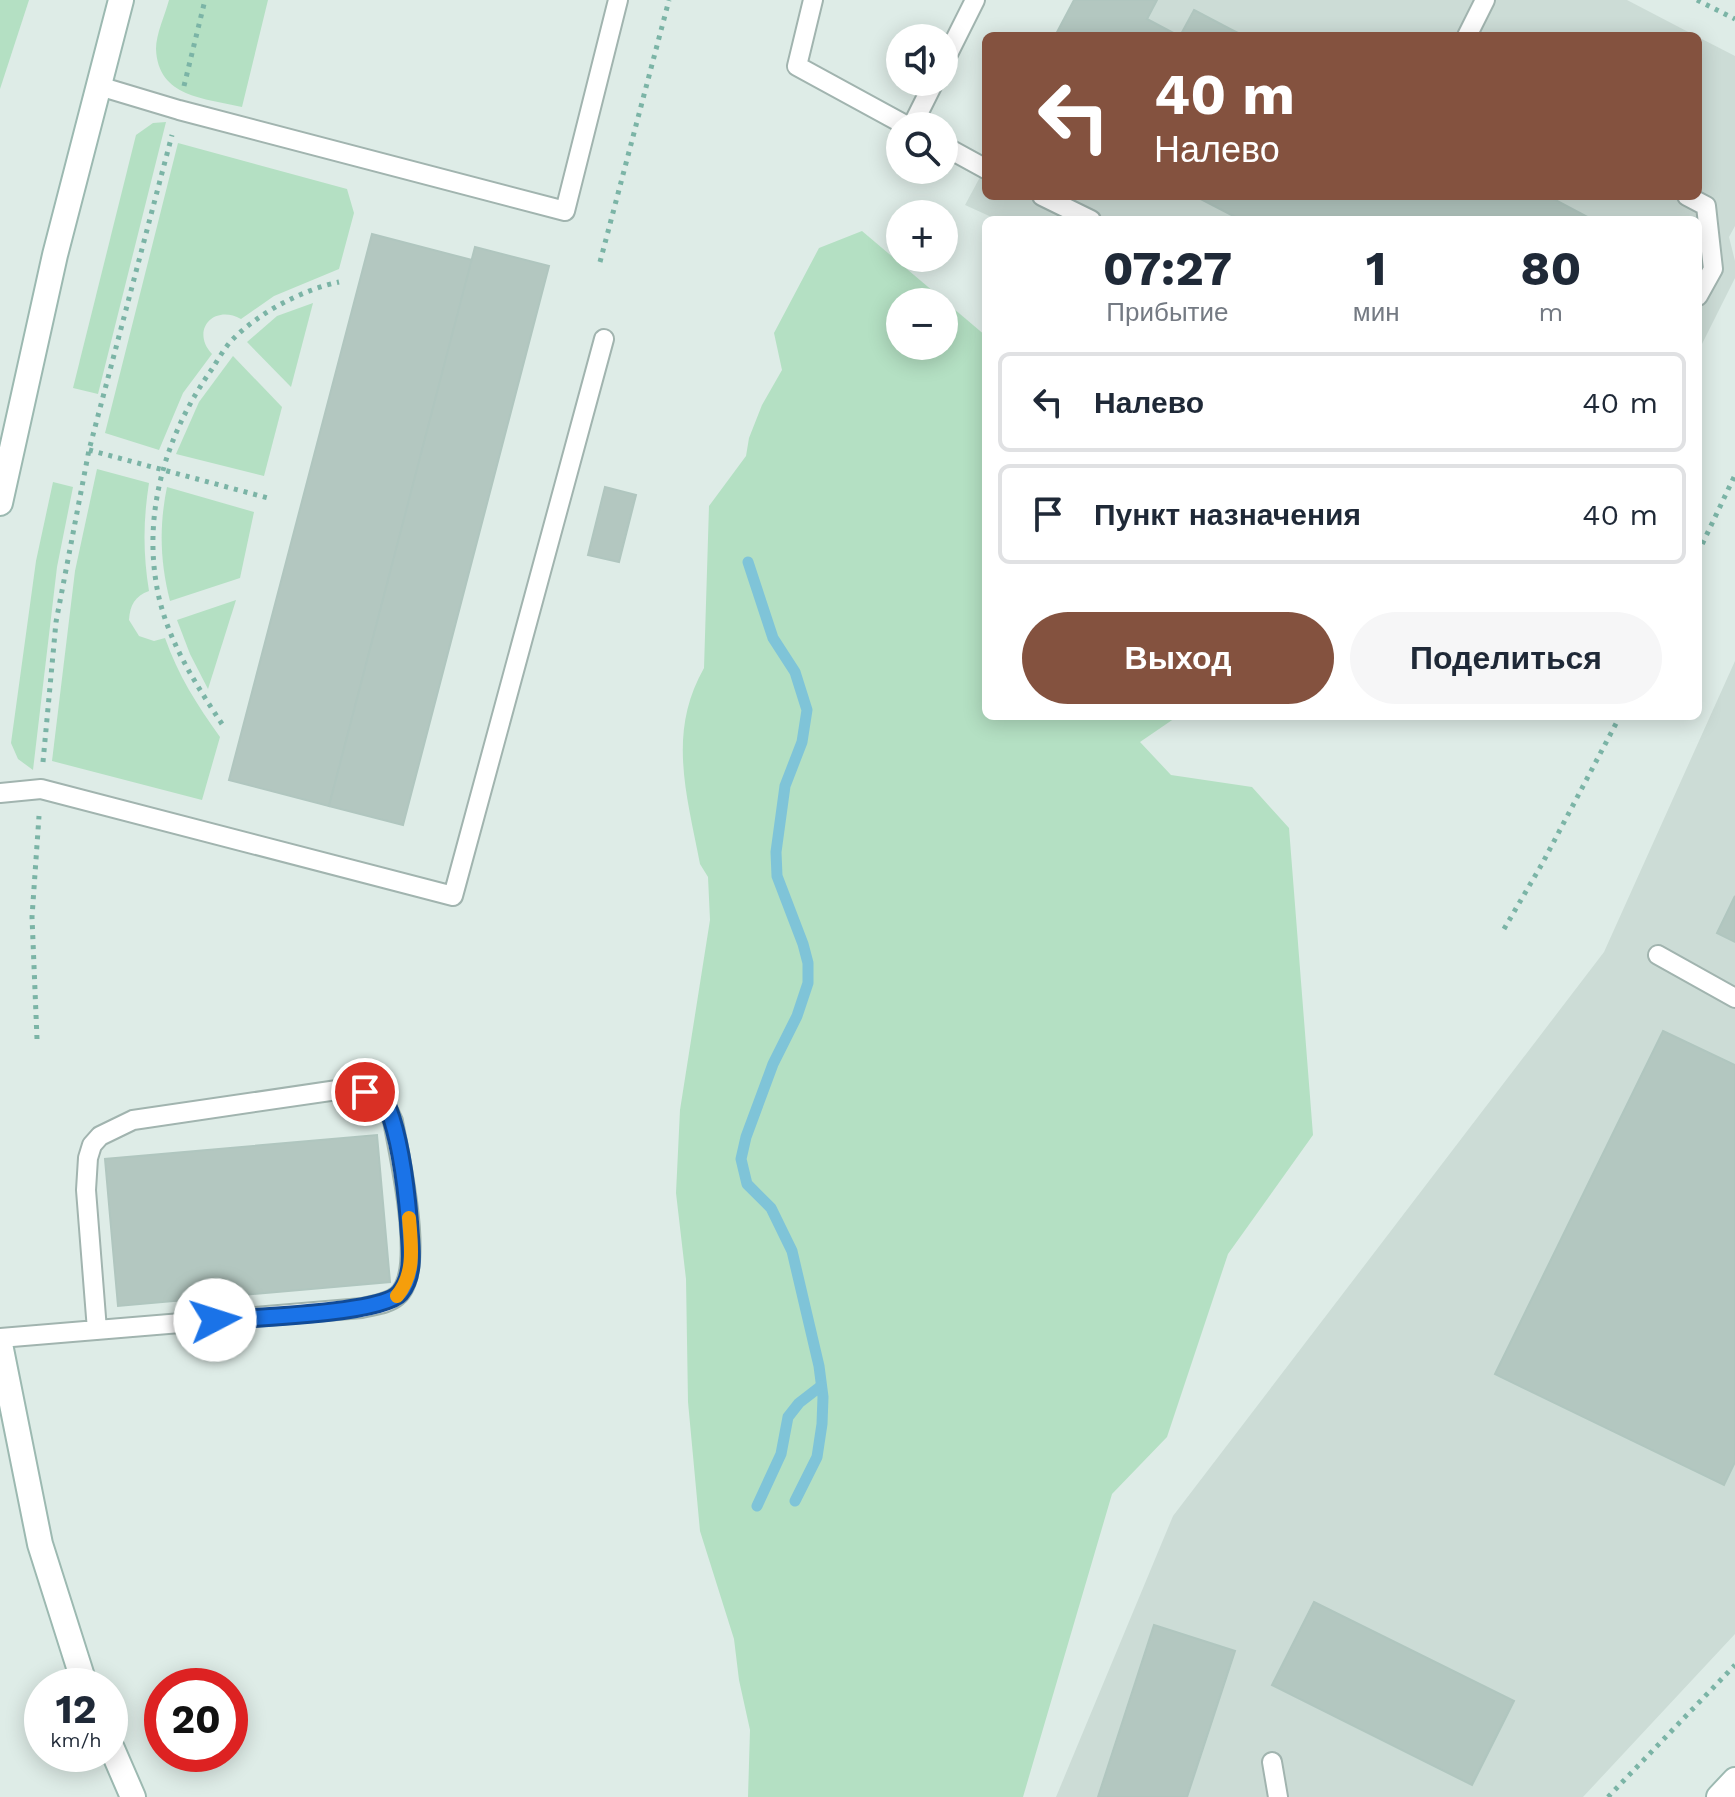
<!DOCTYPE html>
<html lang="ru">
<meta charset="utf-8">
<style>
:root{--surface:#fff;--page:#f6f6f7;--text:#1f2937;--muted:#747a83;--line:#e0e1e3;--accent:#84523f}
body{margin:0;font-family:"Work Sans",sans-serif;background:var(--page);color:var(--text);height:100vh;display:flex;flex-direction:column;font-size:30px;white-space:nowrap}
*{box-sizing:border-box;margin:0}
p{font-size:26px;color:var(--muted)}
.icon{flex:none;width:44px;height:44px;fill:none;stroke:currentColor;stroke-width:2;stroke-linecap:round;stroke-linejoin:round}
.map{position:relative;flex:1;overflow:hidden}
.drawer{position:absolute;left:982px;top:216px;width:720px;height:504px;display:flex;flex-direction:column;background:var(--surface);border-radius:12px;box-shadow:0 4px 20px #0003}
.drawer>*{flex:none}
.hud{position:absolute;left:982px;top:32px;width:720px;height:168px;border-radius:12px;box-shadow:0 4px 20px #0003;background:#84523f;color:#fff;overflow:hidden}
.tools{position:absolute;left:886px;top:24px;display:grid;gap:16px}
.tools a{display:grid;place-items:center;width:72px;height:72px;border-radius:50%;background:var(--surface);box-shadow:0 4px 20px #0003;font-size:40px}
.speed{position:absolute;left:24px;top:1668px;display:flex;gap:16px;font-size:40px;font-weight:700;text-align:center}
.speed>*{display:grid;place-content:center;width:104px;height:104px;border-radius:50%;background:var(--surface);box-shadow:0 4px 20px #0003;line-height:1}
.speed small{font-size:20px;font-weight:400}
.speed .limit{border:12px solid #d22;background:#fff;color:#111}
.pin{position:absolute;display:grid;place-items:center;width:68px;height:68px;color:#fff;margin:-34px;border:4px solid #fff;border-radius:50%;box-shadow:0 2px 8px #0007}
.me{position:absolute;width:88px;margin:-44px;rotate:85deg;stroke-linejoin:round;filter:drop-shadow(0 0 6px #0008)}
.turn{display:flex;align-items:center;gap:28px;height:168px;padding:0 40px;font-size:36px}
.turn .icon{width:104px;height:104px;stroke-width:2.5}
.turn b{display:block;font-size:56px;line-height:68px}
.eta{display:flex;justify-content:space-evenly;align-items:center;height:136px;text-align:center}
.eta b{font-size:48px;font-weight:700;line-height:56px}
.cta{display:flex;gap:16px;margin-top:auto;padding:16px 40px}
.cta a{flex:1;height:92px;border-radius:48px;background:var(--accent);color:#fff;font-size:32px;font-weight:700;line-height:92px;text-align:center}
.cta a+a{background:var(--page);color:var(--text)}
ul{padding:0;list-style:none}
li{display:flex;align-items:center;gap:24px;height:100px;margin:0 16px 12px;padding:0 24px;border:4px solid var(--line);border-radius:12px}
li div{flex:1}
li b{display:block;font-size:30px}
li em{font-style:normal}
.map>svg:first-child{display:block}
.built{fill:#ccdcd6}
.green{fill:#b4e0c3;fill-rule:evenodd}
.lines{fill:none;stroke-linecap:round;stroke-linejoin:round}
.stream{stroke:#7fc4d8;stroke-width:11}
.building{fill:#b3c7c0;stroke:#b0c6bf;stroke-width:2}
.lane-casing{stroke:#a1b4af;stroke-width:22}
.secondary-casing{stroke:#9cb9b1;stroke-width:28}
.path{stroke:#7bb4a6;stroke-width:5;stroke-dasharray:4 6;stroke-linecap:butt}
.lane{stroke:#fff;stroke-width:18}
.secondary{stroke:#fff;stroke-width:24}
.route-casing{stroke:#114b97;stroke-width:20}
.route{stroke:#1a73e8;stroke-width:14}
.slow{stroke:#f59e0b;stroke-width:14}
</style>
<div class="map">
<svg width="1735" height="1797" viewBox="0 0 1735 1797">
<rect width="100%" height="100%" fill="#deece7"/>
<g class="built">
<polygon points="1074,0 1627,0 1696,36 1055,36"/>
<polygon points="1698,37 1735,56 1735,226 1729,237 1735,261 1735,278 1698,352 1698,220 998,220 965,205 986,166 986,196 1698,196"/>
<polygon points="1735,661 1735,1634 1583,1797 1056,1797 1173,1516 1604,952"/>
</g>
<g class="green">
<polygon points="0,0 29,0 0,89"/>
<path d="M169 0H268L242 107C205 98 158 98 156 49 156 34 165 15 169 0Z"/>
<polygon points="166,122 98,394 73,388 136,135 153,123"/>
<path d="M178 143 347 189 354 213 339 269 274 296 241 319C214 304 190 330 212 354L183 393 159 450 105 433Z"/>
<path d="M862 231 986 336V716H1178L1140 742 1171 775 1252 787 1289 828 1313 1135 1228 1254 1167 1437 1112 1494 1023 1797H748L750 1730 739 1680 734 1639 700 1531 688 1402 686 1279 676 1193 680 1110 710 920 708 877 700 864C687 795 667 733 704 668L709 506 746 456 749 438 762 405 782 370 774 333 819 248ZM900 302H944V346H900Z"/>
<polygon points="313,303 291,387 247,342 277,316"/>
<polygon points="233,356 282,407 264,476 176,454 199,402"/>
<path d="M97 469 149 483C143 521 143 554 149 591 135 596 130 605 129 620L139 636 154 641 165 638C178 675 197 705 220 737L202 800 52 761 75 571Z"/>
<polygon points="53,482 73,487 57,567 33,770 18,759 11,743 36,561"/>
<path d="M167 487 254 512 240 578 170 601C160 562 159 526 167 487Z"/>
<polygon points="236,600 208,689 190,654 177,620"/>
</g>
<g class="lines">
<g class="stream">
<polyline points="748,562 773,638 795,672 807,710 802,742 785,786 776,852 777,876 803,944 808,963 808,983 797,1016 773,1064 746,1137 741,1159 747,1184 771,1208 792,1251 819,1366 823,1397 822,1424 817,1457 795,1501"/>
<polyline points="757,1506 781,1454 788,1417 799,1403 821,1386"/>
</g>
</g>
<g class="building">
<polygon points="1074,0 1157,0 1147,19 1179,36 1055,36"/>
<polygon points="1194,10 1232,30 1244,36 1180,36"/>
<polygon points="1195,196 1548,196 1593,220 1241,220"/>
<polygon points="372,234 472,260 329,806 229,780"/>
<polygon points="475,247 549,266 403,825 329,806"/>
<polygon points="605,487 636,495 619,562 588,555"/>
<polygon points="1735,896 1735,942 1717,933"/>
<polygon points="1663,1031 1735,1065 1735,1462 1724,1485 1495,1374"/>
<polygon points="377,1135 390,1282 118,1306 105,1159"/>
<polygon points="1314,1602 1514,1701 1472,1785 1272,1685"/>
<polygon points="1154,1625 1235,1651 1187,1797 1098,1797"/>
</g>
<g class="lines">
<g class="lane-casing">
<g id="lane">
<polyline points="813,0 797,66 907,126"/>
<polyline points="1467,36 1485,0"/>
<polyline points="944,62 975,0"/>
<polyline points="99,86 179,110 565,211 618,0"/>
<polyline points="912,126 934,82"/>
<polyline points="944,146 986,169"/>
<polyline points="1042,196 1091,220"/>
<polyline points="1687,196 1706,206 1713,269 1698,296"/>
<polyline points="0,793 41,789 453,896 604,339"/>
<polyline points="1658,955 1735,998"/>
<path d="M0 1338 362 1308C373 1305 388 1304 397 1296 427 1272 399 1156 393 1121 384 1098 368 1092 344 1089L133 1120 100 1136 92 1145 88 1158 86 1190 97 1330"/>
<polyline points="1272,1762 1278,1797"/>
</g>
</g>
<g class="secondary-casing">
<g id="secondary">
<polyline points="0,503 55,255 121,0"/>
<polyline points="0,1344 40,1544 85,1686"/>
<polyline points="110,1744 133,1797"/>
<polyline points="1719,1797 1735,1780"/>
</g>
</g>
<g class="path">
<polyline points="1697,0 1735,19"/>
<polyline points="184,86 205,0"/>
<polyline points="600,262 669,0"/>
<polyline points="89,450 268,498"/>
<polyline points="1698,553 1735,475"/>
<path d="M222 724C193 680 164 635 156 582 144 506 168 431 212 369 218 360 224 348 233 339 260 312 302 290 339 282"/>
<polyline points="43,762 56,622 89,450 172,135"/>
<polyline points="1504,929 1542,864 1620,716"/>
<polyline points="37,1039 32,917 39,816"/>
<polyline points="1608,1797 1735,1665"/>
</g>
<use href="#lane" class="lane"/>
<use href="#secondary" class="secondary"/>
</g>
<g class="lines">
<g class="route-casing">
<path id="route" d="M215 1320C248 1318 382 1314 400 1293 416 1274 410 1245 409 1222 406 1186 401 1142 388 1108L365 1092"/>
</g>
<use href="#route" class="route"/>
<path class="slow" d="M397 1296C416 1273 411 1245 409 1218"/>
</g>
</svg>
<div class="tools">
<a><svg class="icon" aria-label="sound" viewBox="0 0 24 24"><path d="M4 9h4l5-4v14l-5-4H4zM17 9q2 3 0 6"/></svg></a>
<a><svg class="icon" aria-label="search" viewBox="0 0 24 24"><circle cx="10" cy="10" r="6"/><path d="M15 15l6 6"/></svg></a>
<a>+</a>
<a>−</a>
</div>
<div class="speed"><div>12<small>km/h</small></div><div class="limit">20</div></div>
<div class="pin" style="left:365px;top:1092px;background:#d93025"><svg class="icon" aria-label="arrive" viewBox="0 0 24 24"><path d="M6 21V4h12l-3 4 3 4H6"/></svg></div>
<svg class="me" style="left:215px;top:1320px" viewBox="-20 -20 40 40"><circle r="19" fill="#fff"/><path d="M0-13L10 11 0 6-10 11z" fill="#1a73e8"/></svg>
<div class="hud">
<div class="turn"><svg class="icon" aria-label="left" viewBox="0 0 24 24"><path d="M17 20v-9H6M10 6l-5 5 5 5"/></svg><div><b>40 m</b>Налево</div></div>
</div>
<section class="drawer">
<div class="eta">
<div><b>07:27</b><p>Прибытие</p></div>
<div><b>1</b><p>мин</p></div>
<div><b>80</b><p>m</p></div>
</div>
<ul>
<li><svg class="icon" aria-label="left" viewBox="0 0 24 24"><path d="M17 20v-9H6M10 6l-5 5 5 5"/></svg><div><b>Налево</b></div><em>40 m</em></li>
<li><svg class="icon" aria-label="arrive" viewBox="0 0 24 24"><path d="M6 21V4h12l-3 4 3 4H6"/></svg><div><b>Пункт назначения</b></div><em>40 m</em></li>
</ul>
<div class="cta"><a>Выход</a><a>Поделиться</a></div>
</section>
</div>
